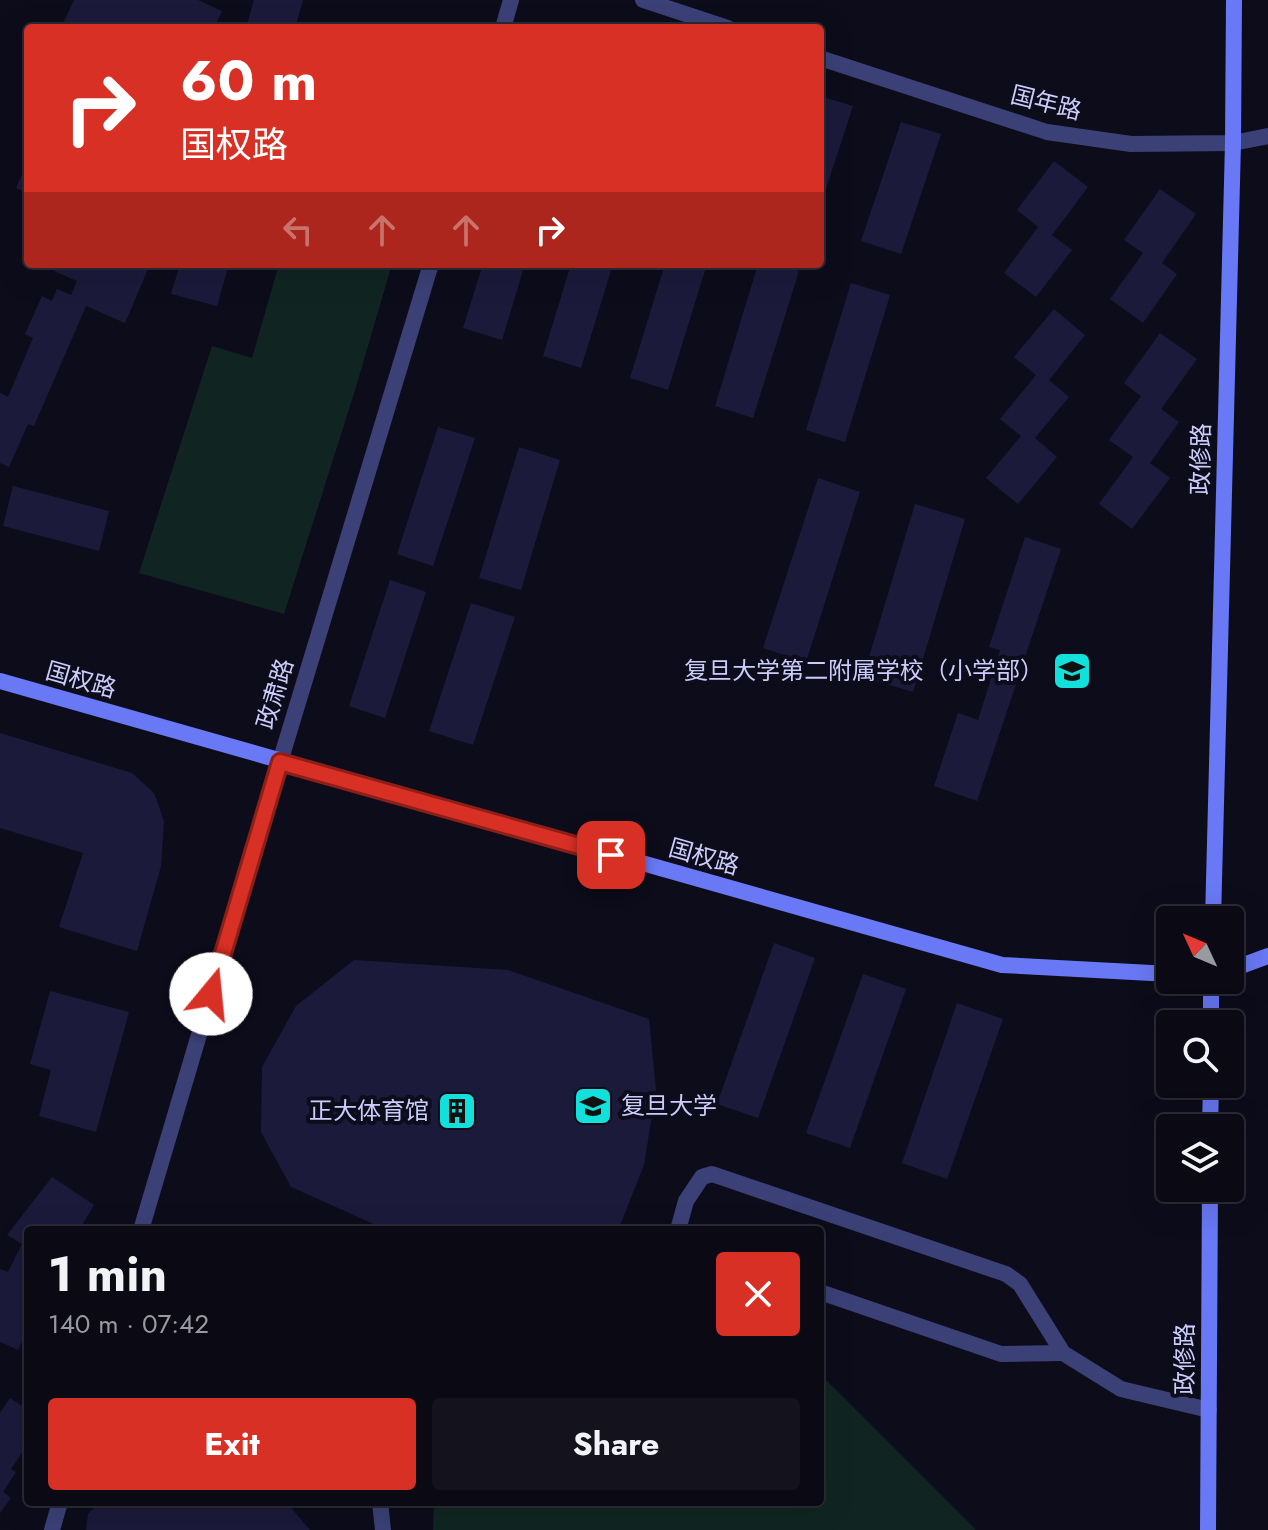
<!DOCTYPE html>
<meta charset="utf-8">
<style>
:root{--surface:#0a0914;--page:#13121d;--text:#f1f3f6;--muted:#999aa0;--line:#2a2a34;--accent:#d93025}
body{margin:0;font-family:Jost,"Noto Sans SC",sans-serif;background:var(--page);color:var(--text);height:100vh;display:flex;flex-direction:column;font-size:30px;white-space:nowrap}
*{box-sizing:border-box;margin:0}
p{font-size:26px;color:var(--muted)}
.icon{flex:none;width:44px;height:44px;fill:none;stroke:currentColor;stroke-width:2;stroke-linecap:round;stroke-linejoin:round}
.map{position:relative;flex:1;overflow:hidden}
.drawer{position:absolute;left:24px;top:1226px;width:800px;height:280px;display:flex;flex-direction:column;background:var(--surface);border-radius:8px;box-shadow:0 8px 32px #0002,0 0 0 2px var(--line)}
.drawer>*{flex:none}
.guide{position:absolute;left:24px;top:24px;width:800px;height:244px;border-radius:8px;box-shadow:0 8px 32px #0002,0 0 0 2px var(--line);background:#d93025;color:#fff;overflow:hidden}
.needle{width:52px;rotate:314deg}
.fabs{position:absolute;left:1156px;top:906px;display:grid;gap:16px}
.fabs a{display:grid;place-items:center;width:88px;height:88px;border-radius:8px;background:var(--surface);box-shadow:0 8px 32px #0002,0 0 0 2px var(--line);font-size:40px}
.pin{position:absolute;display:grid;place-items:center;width:68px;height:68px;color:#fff;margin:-34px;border-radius:16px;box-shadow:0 4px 12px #0006}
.me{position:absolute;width:88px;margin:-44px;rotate:17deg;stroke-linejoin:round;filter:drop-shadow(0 0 6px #0008)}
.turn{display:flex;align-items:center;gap:28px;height:168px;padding:0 24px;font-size:36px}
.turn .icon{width:104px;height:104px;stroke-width:2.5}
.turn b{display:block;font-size:56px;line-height:68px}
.lanes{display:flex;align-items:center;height:76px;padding:0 24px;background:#0003;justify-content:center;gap:40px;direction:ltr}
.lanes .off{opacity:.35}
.round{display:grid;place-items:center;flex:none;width:84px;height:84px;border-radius:8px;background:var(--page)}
.headline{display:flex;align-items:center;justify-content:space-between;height:136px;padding:0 24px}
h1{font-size:48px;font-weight:700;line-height:60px}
.action{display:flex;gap:16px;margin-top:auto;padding:16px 24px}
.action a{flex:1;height:92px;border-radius:8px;background:var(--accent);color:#fff;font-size:32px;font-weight:700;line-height:92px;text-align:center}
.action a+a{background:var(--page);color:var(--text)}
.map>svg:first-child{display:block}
.green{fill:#102521}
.building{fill:#1c1a3b}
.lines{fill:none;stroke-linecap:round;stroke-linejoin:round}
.lane{stroke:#3b4177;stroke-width:16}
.street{stroke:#3b4177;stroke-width:16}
.secondary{stroke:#6978f4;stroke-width:16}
.route-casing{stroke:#8d1f18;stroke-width:20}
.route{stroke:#d93025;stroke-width:14}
.labels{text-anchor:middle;stroke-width:8;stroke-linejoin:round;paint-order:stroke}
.street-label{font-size:24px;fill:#cbccfb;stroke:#0d0c1b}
.poi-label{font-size:24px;fill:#cbccfb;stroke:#0d0c1b;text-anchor:end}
</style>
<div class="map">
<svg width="1268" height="1530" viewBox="0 0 1268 1530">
<rect width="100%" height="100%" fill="#0d0c1b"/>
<g class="green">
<polygon points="279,264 392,264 356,387 284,614 139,573 212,346 252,358"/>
<polygon points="820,1374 976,1530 433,1530 434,1502 820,1502"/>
</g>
<g class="building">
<polygon points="74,0 198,0 222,11 214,28 61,28"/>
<polygon points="254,0 303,0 295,28 246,28"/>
<polygon points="820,96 853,106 821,204 820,204"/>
<polygon points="901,122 941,134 901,254 861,241"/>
<polygon points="28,161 28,193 16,188"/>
<polygon points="1054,161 1088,187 1052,235 1072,250 1036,297 1004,273 1038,227 1017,210"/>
<polygon points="1160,189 1196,214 1162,263 1177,274 1143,323 1110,299 1143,253 1124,240"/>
<polygon points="57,264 135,264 148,269 125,323 86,306 34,426 28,424 9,467 0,463 0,393 8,397 33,338 25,334 42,296 52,301 57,289 71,295 77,281 54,271"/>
<polygon points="180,264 229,264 217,306 171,294"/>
<polygon points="483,264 525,264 502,340 463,328"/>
<polygon points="571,264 613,264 581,368 543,356"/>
<polygon points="665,264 707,264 668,390 630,378"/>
<polygon points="758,264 777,264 799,271 753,418 715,406"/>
<polygon points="851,283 890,295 845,442 806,430"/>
<polygon points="1054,309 1085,335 1049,380 1069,397 1035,438 1057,457 1018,504 986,478 1021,436 1000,419 1036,375 1014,357"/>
<polygon points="1160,333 1197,359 1161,409 1179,422 1150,463 1170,478 1132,529 1099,504 1133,457 1109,440 1141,396 1124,383"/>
<polygon points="438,427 475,438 433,566 397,554"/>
<polygon points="519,447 560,460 521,590 479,578"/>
<polygon points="818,478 860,492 806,662 763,648"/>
<polygon points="13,486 109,511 99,551 3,526"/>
<polygon points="915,504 965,519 913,692 863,677"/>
<polygon points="1025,537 1061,549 977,801 934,786 958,713 978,720 1000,650 989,647"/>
<polygon points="390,580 426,592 385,718 349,706"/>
<polygon points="471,603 515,617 473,745 429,731"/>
<polygon points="0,733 132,773 154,793 164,821 161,866 137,951 59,927 83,853 0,828"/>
<polygon points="774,943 815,958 758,1118 717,1104"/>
<polygon points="354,960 508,970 649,1019 656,1090 644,1165 621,1223 615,1230 387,1230 291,1187 261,1132 262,1067 296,1006"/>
<polygon points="863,974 906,989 850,1148 806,1133"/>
<polygon points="50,991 129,1012 96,1132 39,1116 51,1070 30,1064"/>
<polygon points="957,1003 1003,1019 947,1179 902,1163"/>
<polygon points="52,1177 94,1205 79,1230 28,1230 28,1329 18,1350 0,1342 0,1269 8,1272 22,1244 7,1235"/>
<polygon points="10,1398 28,1410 28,1428 21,1438 28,1444 11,1469 16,1472 3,1492 11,1498 0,1513 0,1413"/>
<polygon points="100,1502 286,1502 310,1530 86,1530 88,1514"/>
</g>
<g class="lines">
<g class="lane">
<polyline points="141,1230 280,762"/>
<polyline points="678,1230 686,1201 702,1177 712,1174 1006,1274 1020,1284 1063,1353 1121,1389 1209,1410"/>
<polyline points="820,1292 1001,1354 1063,1353"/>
<polyline points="380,1502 383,1530"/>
<polyline points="52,1530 60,1502"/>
</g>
<g class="street">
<polyline points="643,0 728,28"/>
<polyline points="503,28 511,0"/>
<polyline points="820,58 1047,132 1131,144 1233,143 1268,136"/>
<polyline points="280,762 431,264"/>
</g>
<g class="secondary">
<polyline points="0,681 1002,965 1170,974"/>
<polyline points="1213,920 1233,143 1234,0"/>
<polyline points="1230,970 1268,956"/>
<polyline points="1211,1024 1211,980"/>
<polyline points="1210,1128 1211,1084"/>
<polyline points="1208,1530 1210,1188"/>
</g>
</g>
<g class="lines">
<g class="route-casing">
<polyline id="route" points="211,994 280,762 611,855"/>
</g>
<use href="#route" class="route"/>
</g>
<defs>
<g id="school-square" transform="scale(2)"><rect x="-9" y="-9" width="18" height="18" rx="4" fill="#11e1da" stroke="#0d0c1b"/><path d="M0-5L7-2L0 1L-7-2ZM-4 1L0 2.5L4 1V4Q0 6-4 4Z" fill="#111"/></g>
<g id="university-square" transform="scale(2)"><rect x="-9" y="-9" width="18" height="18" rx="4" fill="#11e1da" stroke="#0d0c1b"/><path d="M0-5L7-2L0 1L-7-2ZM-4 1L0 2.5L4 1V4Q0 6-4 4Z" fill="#111"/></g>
<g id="building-square" transform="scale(2)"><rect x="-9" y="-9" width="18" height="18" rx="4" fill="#11e1da" stroke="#0d0c1b"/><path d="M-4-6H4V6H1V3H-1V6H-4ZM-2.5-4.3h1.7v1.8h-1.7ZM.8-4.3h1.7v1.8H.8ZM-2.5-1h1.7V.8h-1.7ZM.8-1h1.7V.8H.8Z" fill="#111"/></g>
</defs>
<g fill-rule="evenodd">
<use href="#school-square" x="1072" y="671"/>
<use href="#university-square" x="593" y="1106"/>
<use href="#building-square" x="457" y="1111"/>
</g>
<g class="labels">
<g class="street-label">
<text transform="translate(1046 103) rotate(14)" y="8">国年路</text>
<text transform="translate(1201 459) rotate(-89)" y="8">政修路</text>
<text transform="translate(81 680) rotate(16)" y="8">国权路</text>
<text transform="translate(275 694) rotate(-73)" y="8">政肃路</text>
<text transform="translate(704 857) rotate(16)" y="8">国权路</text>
<text transform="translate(1185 1359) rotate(-90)" y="8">政修路</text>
</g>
<g class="poi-label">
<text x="1044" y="679">复旦大学第二附属学校（小学部）</text>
<text x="621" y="1114" text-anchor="start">复旦大学</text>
<text x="429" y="1119">正大体育馆</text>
</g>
</g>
</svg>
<div class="fabs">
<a><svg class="needle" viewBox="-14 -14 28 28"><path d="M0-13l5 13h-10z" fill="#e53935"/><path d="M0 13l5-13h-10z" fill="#999aa0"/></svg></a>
<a><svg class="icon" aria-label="search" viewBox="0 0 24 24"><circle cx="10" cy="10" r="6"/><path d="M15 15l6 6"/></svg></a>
<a><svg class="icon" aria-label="layers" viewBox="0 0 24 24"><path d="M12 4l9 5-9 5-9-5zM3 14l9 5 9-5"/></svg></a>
</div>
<div class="pin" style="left:611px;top:855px;background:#d93025"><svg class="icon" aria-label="arrive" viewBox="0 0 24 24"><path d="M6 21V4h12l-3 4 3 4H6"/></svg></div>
<svg class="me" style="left:211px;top:994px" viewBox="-20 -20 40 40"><circle r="19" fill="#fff"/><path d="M0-13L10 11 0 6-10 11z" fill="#d93025"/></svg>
<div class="guide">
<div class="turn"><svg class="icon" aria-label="right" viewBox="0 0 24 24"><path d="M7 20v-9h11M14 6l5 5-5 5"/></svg><div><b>60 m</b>国权路</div></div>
<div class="lanes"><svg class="icon off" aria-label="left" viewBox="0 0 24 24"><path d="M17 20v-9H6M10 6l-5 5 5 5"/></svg><svg class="icon off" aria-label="ahead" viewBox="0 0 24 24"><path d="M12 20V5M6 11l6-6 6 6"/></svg><svg class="icon off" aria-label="ahead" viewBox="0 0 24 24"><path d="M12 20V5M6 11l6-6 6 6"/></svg><svg class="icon" aria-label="right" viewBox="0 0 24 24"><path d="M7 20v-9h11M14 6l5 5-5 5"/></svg></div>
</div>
<section class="drawer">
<div class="headline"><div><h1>1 min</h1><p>140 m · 07:42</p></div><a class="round" style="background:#d93025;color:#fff"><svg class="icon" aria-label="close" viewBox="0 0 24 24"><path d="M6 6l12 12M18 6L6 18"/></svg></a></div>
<div class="action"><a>Exit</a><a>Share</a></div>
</section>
</div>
